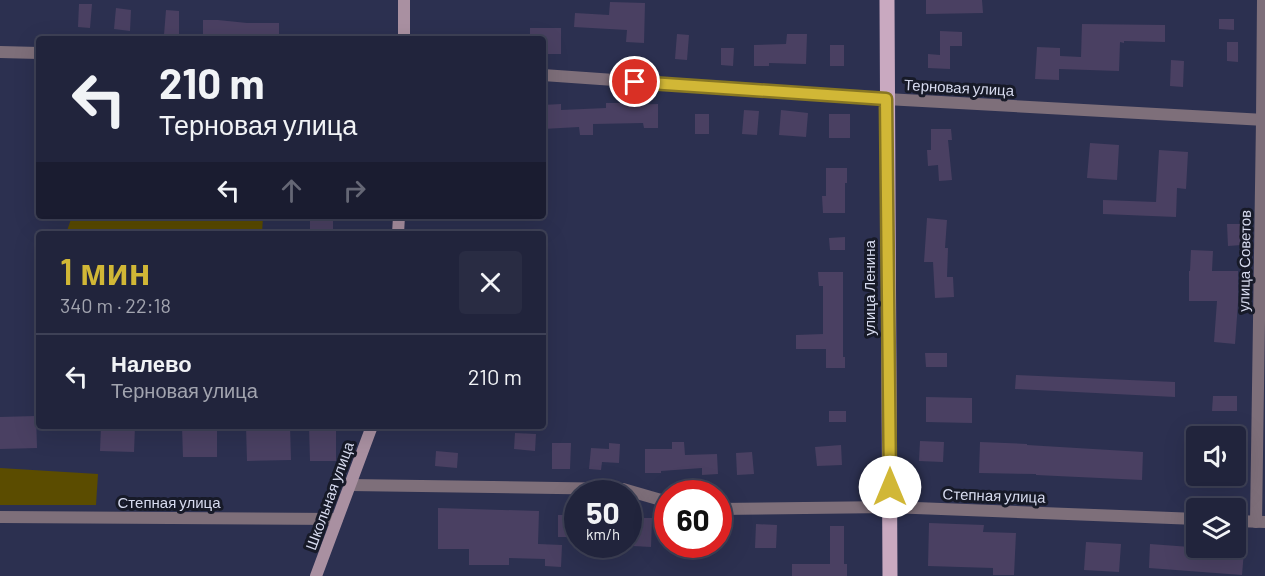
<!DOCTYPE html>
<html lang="ru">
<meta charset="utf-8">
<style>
:root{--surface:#21243c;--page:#292c43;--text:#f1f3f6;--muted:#a2a4af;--line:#3e4156;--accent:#d1b736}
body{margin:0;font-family:Barlow,sans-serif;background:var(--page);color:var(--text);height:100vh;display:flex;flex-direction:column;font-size:22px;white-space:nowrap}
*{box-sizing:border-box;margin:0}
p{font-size:20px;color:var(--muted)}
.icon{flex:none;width:33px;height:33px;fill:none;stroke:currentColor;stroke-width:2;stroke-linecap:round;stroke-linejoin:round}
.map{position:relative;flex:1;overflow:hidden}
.details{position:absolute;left:36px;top:231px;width:510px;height:198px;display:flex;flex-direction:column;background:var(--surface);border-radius:6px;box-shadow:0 6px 24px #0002,0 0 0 2px var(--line)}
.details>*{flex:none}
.banner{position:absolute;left:36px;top:36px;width:510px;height:183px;border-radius:6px;box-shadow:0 6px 24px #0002,0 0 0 2px var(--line);background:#21243c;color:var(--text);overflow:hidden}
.buttons{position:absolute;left:1186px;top:426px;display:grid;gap:12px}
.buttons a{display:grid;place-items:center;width:60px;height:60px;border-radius:6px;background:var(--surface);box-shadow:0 6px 24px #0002,0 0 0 2px var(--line);font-size:30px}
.speed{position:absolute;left:564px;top:480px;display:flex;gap:12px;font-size:30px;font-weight:700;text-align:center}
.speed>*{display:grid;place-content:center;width:78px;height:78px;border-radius:50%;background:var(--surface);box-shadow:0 6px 24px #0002,0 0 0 2px var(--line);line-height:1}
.speed small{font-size:15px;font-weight:400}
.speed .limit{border:9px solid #d22;background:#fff;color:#111}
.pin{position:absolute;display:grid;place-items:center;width:51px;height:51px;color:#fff;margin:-26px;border:3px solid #fff;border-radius:50%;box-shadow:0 2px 6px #0007}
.me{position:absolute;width:66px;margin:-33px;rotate:0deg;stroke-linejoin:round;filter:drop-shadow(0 0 4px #0008)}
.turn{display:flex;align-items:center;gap:21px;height:126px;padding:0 24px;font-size:27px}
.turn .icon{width:78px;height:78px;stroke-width:2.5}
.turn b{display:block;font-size:42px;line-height:51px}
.lanes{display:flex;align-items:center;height:57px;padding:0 24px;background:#0003;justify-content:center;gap:30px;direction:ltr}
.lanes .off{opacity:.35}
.round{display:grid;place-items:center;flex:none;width:63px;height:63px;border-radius:6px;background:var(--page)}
.overview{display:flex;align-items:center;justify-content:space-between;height:102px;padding:0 24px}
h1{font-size:36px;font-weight:600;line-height:45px;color:var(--accent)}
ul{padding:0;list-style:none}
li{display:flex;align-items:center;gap:18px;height:84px;padding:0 24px;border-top:2px solid var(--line)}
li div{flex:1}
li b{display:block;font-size:22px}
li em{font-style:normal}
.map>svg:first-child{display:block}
.green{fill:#5b4c00}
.building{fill:#4a4062}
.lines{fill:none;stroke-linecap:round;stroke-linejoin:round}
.street{stroke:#7e6f7a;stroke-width:12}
.secondary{stroke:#a990a1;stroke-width:12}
.primary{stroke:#c9a9c0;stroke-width:15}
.route-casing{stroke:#887723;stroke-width:15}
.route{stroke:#d1b736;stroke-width:10}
.labels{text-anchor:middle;stroke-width:6;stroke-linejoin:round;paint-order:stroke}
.street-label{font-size:15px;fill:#d7dbef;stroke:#171a28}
</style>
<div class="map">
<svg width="1265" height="576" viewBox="0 0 1265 576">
<rect width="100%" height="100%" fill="#2c3050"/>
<g class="green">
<polygon points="72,216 263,216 262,234 66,234"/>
<polygon points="0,468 98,474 96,505 0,505"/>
</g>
<g class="building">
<polygon points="926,0 982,0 983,13 926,14"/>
<polygon points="610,2 645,3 644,43 626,42 627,30 574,27 575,13 609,15"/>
<polygon points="79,4 92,4 90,28 78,27"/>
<polygon points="116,8 131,10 130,31 114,29"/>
<polygon points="166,10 179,11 179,35 164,35"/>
<polygon points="1219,19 1234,19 1234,30 1219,29"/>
<polygon points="203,20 218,20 247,23 279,23 279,39 203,39"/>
<polygon points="1082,24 1165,25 1165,42 1124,41 1124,43 1120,42 1119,71 1059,69 1059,80 1035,79 1037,47 1060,48 1060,56 1081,57"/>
<polygon points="530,28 561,28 561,54 543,54 543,39 530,39"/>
<polygon points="940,31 962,32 962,46 950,46 950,69 928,68 928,54 940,55"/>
<polygon points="677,34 689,35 687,60 675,59"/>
<polygon points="787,34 807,34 806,64 769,63 769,66 754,66 754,45 786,44"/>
<polygon points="1227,42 1238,42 1238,62 1227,61"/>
<rect x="830" y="45" width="14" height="21"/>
<polygon points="721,48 734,48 733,66 721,65"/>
<polygon points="1171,60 1184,61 1183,87 1170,86"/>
<polygon points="606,103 629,103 629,105 658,104 658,128 644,128 643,123 593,124 593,135 580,135 579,127 543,129 543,105 561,104 561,110 606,108"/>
<polygon points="744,110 759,111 757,135 742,134"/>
<polygon points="781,110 808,113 806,137 779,135"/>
<rect x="695" y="114" width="14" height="20"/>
<rect x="829" y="114" width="21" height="24"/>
<polygon points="931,129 951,129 952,140 948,140 952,180 939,181 938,165 928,166 927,150 931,150"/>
<polygon points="1090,143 1119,145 1117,180 1087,178"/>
<polygon points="1159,150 1188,152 1186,189 1177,188 1176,217 1103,214 1103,200 1156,202"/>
<polygon points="826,168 847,168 847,183 845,183 845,213 823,213 822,196 826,196"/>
<polygon points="310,216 333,217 333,232 310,230"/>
<polygon points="927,218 947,220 945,248 948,248 947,277 953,277 954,297 935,298 933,262 924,262"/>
<polygon points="1227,224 1241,224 1242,245 1228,246"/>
<polygon points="845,237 845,250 830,250 829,238"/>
<polygon points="1191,250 1213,251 1212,271 1238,271 1238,303 1235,344 1214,342 1217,301 1189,301 1189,271 1190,271"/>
<polygon points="818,272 843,272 843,357 845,357 845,368 826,368 826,349 796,349 796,335 823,334 823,286 819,286"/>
<polygon points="925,353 947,353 947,367 926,367"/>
<polygon points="1016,375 1175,382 1175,397 1015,389"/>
<polygon points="1213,396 1237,396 1237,411 1212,411"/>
<polygon points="926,397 972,398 972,423 926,422"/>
<rect x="829" y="411" width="17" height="11"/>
<polygon points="36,416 37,448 0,449 0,417"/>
<polygon points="101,426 135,426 134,452 100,451"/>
<polygon points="182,426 217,426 217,457 183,457"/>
<polygon points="246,426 290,426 291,460 247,461"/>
<polygon points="309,426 336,426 336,461 310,461"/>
<polygon points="515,433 536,434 535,451 514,449"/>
<polygon points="920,441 944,442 943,462 919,461"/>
<polygon points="672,442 684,442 685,455 717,454 718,474 702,475 702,468 661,471 661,473 645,473 645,449 672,449"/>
<polygon points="980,442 1027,444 1027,445 1143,452 1142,480 1036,475 1036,474 979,473"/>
<polygon points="552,443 571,443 570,469 552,469"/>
<polygon points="609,443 620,444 619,463 602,462 601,470 589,469 591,448 609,449"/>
<polygon points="841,445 842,465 817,466 815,447"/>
<polygon points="436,451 458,453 457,468 435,466"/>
<polygon points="752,452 754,474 737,475 736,453"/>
<polygon points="1187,456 1197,457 1197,483 1185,482"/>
<polygon points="438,508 539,511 538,544 562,545 561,567 545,566 545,559 509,558 509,565 469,565 469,549 438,549"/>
<rect x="558" y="515" width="11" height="22"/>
<polygon points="633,518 652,518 651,547 633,546"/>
<polygon points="929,523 984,525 983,532 1016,533 1014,575 993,575 993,568 928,566"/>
<polygon points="756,524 777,525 776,548 755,548"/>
<polygon points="830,526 844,526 844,564 847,564 847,576 792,576 792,564 830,564"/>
<polygon points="1086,542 1121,544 1119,572 1084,570"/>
<polygon points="1150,544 1244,551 1242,575 1149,568"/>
</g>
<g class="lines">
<g class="street">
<polyline points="0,52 39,53"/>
<polyline points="543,75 886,99 1265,120"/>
<polyline points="350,485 623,489 668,502"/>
<polyline points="718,509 890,507 1197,519"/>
<polyline points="0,517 337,519"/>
<polyline points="1236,521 1265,522"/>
<polyline points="1256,522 1262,120 1263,0"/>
</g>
<g class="secondary">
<polyline points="404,39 404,0"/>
<polyline points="398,234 399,216"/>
<polyline points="316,576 372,426"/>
</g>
<polyline class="primary" points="887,0 890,576"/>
</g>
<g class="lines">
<g class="route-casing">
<polyline id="route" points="635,82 886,99 890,487"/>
</g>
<use href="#route" class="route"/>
</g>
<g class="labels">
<g class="street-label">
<text transform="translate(959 88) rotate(3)" y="5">Терновая улица</text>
<text transform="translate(1245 261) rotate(-89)" y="5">улица Советов</text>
<text transform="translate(870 288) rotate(-90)" y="5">улица Ленина</text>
<text transform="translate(330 496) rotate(-70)" y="5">Школьная улица</text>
<text transform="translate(994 496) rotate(2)" y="5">Степная улица</text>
<text x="169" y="508">Степная улица</text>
</g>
</g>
</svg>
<div class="buttons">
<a><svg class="icon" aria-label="sound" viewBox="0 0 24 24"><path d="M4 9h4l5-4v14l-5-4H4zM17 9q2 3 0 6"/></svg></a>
<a><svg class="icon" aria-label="layers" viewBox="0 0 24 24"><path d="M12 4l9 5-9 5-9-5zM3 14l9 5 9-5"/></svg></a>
</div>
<div class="speed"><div>50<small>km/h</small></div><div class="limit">60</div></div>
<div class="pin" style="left:635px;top:82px;background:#d93025"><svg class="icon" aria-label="arrive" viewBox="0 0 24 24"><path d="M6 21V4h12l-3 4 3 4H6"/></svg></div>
<svg class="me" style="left:890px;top:487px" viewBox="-20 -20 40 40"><circle r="19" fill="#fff"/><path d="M0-13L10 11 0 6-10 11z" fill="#d1b736"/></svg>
<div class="banner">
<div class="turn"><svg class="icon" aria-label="left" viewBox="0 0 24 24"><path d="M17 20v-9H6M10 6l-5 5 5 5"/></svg><div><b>210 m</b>Терновая улица</div></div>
<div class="lanes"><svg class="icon" aria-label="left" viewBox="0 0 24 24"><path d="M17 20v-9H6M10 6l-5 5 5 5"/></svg><svg class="icon off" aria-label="ahead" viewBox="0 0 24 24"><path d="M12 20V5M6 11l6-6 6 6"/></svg><svg class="icon off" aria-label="right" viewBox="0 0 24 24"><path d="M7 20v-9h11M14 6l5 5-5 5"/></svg></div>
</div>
<section class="details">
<div class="overview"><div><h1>1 мин</h1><p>340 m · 22:18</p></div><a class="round"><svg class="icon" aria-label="close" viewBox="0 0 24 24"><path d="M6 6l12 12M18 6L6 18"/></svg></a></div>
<ul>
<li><svg class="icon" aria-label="left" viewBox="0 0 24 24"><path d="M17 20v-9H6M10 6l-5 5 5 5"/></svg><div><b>Налево</b><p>Терновая улица</p></div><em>210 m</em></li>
</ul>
</section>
</div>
